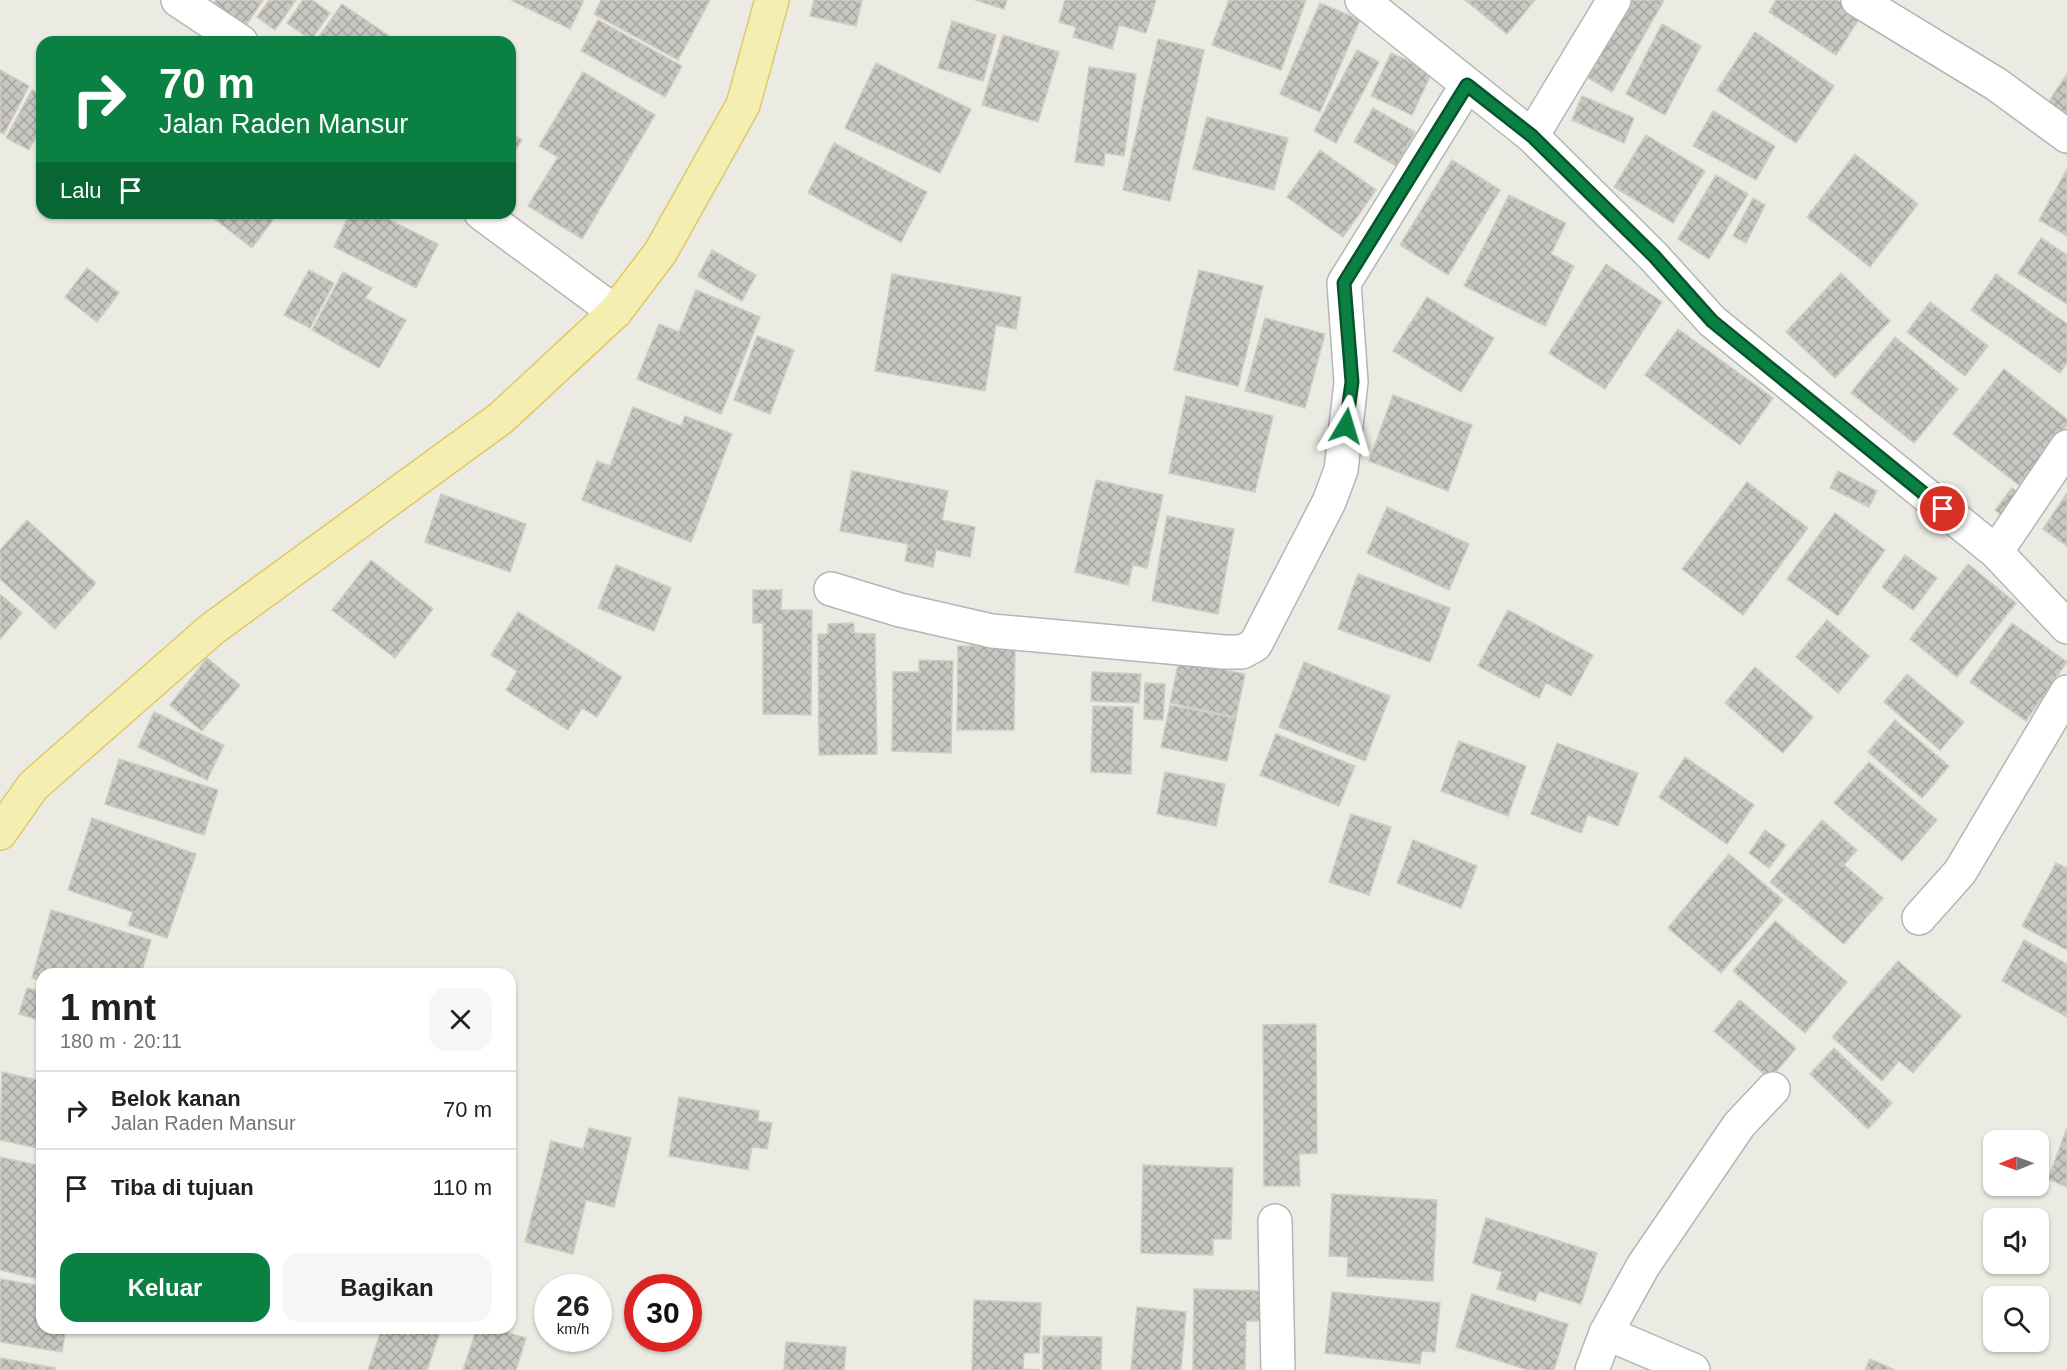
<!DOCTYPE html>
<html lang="id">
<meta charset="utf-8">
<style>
:root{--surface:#fff;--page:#f6f6f6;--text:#202124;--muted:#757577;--line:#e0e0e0;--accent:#0b8043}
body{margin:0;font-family:Arial,sans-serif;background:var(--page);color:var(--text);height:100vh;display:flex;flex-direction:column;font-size:22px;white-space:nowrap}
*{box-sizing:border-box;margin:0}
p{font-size:20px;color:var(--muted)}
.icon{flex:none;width:33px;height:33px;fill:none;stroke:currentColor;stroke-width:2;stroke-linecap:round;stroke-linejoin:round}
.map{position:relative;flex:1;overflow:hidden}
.panel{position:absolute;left:36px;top:968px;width:480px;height:366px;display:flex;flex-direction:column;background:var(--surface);border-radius:18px;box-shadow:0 2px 4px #0004}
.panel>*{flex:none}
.hud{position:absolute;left:36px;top:36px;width:480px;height:183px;border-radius:18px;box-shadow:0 2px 4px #0004;background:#0b8043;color:#fff;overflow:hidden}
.needle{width:39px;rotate:269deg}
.controls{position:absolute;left:1983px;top:1130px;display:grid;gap:12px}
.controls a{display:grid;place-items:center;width:66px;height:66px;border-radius:12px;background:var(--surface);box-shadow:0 2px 4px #0004;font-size:30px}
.speed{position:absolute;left:534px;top:1274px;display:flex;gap:12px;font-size:30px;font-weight:700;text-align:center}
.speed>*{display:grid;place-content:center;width:78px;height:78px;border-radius:50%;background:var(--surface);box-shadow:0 2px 4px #0004;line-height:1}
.speed small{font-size:15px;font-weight:400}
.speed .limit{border:9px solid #d22;background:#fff;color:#111}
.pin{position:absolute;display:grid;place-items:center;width:51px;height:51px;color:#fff;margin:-26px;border:3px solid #fff;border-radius:50%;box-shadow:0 2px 6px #0007}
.me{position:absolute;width:66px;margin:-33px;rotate:7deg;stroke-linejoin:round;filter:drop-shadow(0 0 4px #0008)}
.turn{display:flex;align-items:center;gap:21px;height:126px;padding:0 24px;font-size:27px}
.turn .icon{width:78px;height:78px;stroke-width:2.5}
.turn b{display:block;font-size:42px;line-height:51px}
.then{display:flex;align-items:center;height:57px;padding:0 24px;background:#0003;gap:12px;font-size:22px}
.round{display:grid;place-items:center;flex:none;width:63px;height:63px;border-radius:18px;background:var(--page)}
.headline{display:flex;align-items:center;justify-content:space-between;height:102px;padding:0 24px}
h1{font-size:36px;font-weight:800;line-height:45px}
.primary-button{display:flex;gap:12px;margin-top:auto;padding:12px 24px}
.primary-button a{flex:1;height:69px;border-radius:18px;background:var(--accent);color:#fff;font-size:24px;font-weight:800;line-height:69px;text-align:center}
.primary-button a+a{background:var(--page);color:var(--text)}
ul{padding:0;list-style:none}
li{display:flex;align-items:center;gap:18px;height:78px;padding:0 24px;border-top:2px solid var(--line)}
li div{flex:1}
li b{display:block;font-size:22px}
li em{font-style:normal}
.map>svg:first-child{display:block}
.building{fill:url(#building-cross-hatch);stroke:#d0cdc2;stroke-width:1.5}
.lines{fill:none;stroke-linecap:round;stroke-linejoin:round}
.minor-casing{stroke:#b4b5b9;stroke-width:36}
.major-casing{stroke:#dfc86a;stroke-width:36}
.minor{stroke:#fff;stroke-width:33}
.major{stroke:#f4efb0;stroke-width:33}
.route-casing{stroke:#07532c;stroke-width:15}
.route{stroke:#0b8043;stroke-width:10}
</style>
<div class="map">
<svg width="2067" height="1370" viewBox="0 0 2067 1370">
<defs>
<pattern id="building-cross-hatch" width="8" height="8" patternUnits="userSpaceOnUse" patternTransform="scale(1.5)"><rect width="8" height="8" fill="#c7c6c0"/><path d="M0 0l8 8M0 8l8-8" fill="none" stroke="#a5a49f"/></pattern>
</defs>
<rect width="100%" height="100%" fill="#ecebe3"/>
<g class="building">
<polygon points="216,0 263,0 240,34 208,12"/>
<polygon points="269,0 296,0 275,30 257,17"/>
<polygon points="303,0 312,0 330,13 311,40 287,23"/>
<polygon points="511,0 584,0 570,29"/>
<polygon points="601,0 710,0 678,60 594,14"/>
<polygon points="814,0 862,0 856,26 810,16"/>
<polygon points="975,0 1007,0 1004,9"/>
<polygon points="1065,0 1156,0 1146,33 1119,25 1112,49 1073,37 1076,27 1059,22"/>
<polygon points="1229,0 1306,0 1281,70 1212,45"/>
<polygon points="1465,0 1535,0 1507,34"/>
<polygon points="1624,0 1664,0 1612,92 1582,74"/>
<polygon points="1776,0 1837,0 1861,16 1836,55 1769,12"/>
<polygon points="1320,3 1360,20 1320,112 1280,94"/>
<polygon points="342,4 398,42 315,42"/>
<polygon points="598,20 682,66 665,97 581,51"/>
<polygon points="952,21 996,35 983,81 938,68"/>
<polygon points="1662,24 1701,46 1665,115 1626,94"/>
<polygon points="1755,32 1834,86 1796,143 1717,90"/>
<polygon points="1003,35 1059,52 1038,122 982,105"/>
<polygon points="1158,39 1204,50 1170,201 1123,190"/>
<polygon points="1357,50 1379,62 1336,143 1314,131"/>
<polygon points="1391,53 1432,72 1412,115 1371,96"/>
<polygon points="876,63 971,109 940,173 845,128"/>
<polygon points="1089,67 1136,74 1124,156 1105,153 1104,166 1075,162"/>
<polygon points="0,70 29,86 4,134 0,132"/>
<polygon points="583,72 655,115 582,239 528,206 558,157 539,146"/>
<polygon points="2067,74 2067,117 2047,104"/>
<polygon points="32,90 42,95 42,125 29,150 6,138"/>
<polygon points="1582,96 1634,118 1624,143 1572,120"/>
<polygon points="1373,108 1415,132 1396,166 1354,142"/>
<polygon points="1713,111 1775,146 1756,180 1693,146"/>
<polygon points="1207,117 1288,138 1274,190 1193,169"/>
<polygon points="510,133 522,140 510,158"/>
<polygon points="1646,135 1705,171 1673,223 1614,187"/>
<polygon points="834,143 927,192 901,242 808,193"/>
<polygon points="1320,150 1376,190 1343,237 1287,197"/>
<polygon points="1855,154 1918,204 1870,267 1807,217"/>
<polygon points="1452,160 1500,190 1448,275 1400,245"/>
<polygon points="2067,169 2067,236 2039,220"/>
<polygon points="1716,175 1748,194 1709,259 1678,239"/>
<polygon points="1509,195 1566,223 1551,254 1574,266 1545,326 1464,286"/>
<polygon points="1753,198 1765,205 1746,243 1733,236"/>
<polygon points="207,213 278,213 252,248"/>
<polygon points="350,213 376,213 438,244 416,288 334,247"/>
<polygon points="2041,238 2067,255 2067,304 2018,273"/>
<polygon points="712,250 756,275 742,301 698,276"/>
<polygon points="1606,264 1662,302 1605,389 1549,353"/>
<polygon points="87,268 119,293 97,322 65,297"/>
<polygon points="309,270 334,283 310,328 284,315"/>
<polygon points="1199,270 1263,286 1238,386 1174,370"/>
<polygon points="343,272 372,288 365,298 406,320 379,368 312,330"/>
<polygon points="1841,273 1890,321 1835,378 1786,332"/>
<polygon points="892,274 1021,297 1016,329 996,325 985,391 875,371"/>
<polygon points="1996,274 2067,324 2067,363 2060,373 1971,310"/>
<polygon points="696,290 760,317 721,414 637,379 659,324 679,332"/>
<polygon points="1427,297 1494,338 1461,392 1393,351"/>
<polygon points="1930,302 1988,346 1965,376 1907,332"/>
<polygon points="1265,318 1325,334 1305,408 1245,391"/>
<polygon points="1678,329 1773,398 1740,445 1645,375"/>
<polygon points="757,336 794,350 770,414 734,400"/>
<polygon points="1895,337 1958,389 1914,443 1851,393"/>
<polygon points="2004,369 2067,419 2067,425 2019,485 1953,434"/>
<polygon points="1393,395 1472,425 1448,491 1369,461"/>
<polygon points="1186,396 1273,416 1255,492 1169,473"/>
<polygon points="633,407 681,426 685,416 732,434 691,542 582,500 597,461 610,466"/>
<polygon points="852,471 948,491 942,520 975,527 970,557 936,550 933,567 905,561 908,544 840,531"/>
<polygon points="1838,471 1877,491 1869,507 1830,488"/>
<polygon points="1096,480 1163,495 1147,568 1133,565 1128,585 1075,572"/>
<polygon points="1747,482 1808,528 1743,615 1682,569"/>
<polygon points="2012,488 2025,497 2007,520 1995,510"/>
<polygon points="2067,493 2067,546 2043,529"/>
<polygon points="441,494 526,524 510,572 425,542"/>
<polygon points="1387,507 1469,544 1449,590 1367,553"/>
<polygon points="1835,513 1885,550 1838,616 1787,579"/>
<polygon points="1167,516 1234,529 1218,614 1152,601"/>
<polygon points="27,520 96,583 55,629 0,579 0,550"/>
<polygon points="1905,555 1937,578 1913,610 1882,587"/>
<polygon points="371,560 433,609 395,658 332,610"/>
<polygon points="1968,564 2016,603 1957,677 1910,639"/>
<polygon points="616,565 671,588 654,631 598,608"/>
<polygon points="1358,574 1450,608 1430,662 1338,629"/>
<polygon points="753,590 782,590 781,610 812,610 811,715 763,714 763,623 753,623"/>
<polygon points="0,594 22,613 0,639"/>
<polygon points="1508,610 1593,655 1571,696 1546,683 1539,698 1478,666"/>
<polygon points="518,612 622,677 597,717 582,708 568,730 506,690 517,671 491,655"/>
<polygon points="1827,620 1869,656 1838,693 1796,657"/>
<polygon points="854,623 854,633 875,634 877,754 819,755 818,634 828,634 828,624"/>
<polygon points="2012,623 2067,662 2026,721 1970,682"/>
<polygon points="958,646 1015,646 1014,730 957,730"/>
<polygon points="207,658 240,685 202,731 170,705"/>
<polygon points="919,660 953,661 951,753 892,751 893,672 919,672"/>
<polygon points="1179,660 1245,674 1236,717 1170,703"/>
<polygon points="1304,662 1390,696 1365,761 1279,727"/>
<polygon points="1755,667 1813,717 1783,753 1725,703"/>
<polygon points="1092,672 1141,674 1139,703 1091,701"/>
<polygon points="1907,674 1964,722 1940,750 1884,702"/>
<polygon points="1145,683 1165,684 1163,720 1144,719"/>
<polygon points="1170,705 1236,718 1227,761 1161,747"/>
<polygon points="1093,706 1133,707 1131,774 1091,772"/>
<polygon points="154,712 224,745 207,780 138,747"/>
<polygon points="1895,720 1949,766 1922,798 1868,752"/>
<polygon points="1276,734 1355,766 1339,806 1260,775"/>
<polygon points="1459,741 1526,766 1508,816 1441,791"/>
<polygon points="1557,743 1638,773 1618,826 1588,815 1581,833 1531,814"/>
<polygon points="1685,757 1754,805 1727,844 1659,797"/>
<polygon points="119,759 218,790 204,835 105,804"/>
<polygon points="1869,762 1937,820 1902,861 1834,803"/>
<polygon points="1165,772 1225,784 1216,826 1157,814"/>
<polygon points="1351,814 1391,827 1369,895 1329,882"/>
<polygon points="92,818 196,854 167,938 128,925 133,912 68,890"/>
<polygon points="1822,820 1857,850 1844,865 1883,898 1844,944 1770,882"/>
<polygon points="1765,830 1786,845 1769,868 1749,853"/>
<polygon points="1413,840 1477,866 1461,908 1397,883"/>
<polygon points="1729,854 1783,900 1721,973 1668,928"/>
<polygon points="2056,863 2067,868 2067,950 2022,926"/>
<polygon points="51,910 151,940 141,974 42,974 42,981 32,978"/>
<polygon points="1775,921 1847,982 1805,1033 1733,971"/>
<polygon points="2024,940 2067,964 2067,1017 2002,981"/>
<polygon points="1898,961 1961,1016 1913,1073 1899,1061 1882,1081 1832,1037"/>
<polygon points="27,988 42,992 42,1021 19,1014"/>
<polygon points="1740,1000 1796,1048 1770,1079 1714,1031"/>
<polygon points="1316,1024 1317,1153 1299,1154 1300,1186 1264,1186 1263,1025"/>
<polygon points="1834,1048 1892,1103 1868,1129 1810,1074"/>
<polygon points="2,1072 42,1081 42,1149 0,1140"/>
<polygon points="679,1097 759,1111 758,1121 772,1123 767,1149 752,1147 748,1170 669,1156"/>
<polygon points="589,1128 631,1138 614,1207 586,1200 573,1254 525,1242 551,1141 583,1149"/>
<polygon points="2067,1128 2067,1187 2048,1179"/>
<polygon points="0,1157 42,1166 42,1280 0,1270"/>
<polygon points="1143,1165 1233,1168 1231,1239 1213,1239 1213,1255 1141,1253"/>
<polygon points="1332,1194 1437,1200 1433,1281 1347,1276 1348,1257 1329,1256"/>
<polygon points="1486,1218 1597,1253 1581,1304 1539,1291 1535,1301 1497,1289 1502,1272 1473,1263"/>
<polygon points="0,1279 42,1286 38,1312 42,1313 42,1328 66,1328 62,1352 0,1342"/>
<polygon points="1194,1289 1264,1291 1263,1321 1246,1321 1245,1370 1193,1370"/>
<polygon points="1332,1292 1440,1303 1435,1352 1422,1351 1420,1364 1325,1353"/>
<polygon points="1472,1294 1568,1324 1554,1370 1528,1370 1456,1347"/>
<polygon points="974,1300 1041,1303 1039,1353 1024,1353 1023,1369 1040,1370 972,1370"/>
<polygon points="1137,1307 1186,1312 1181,1370 1131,1370"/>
<polygon points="382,1328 441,1328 427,1370 368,1370"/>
<polygon points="477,1328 492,1328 526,1338 516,1370 463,1370"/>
<polygon points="1043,1336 1102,1337 1101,1370 1043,1370"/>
<polygon points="786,1342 846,1347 844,1370 784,1370"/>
<polygon points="0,1358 55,1368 55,1370 0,1370"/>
<polygon points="1870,1359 1895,1370 1865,1370"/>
</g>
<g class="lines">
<g class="minor-casing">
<g id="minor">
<polyline points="178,0 241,42"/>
<polyline points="1362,0 1532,136 1654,257 1712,321 1996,552 2067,627"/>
<polyline points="1858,0 1996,84 2067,136"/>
<polyline points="1532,136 1614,0"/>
<polyline points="481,213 615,312"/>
<polyline points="1996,552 2067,447"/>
<polyline points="831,589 900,610 992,631 1224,652 1242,652 1255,645 1329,502 1341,470 1351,382 1344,283 1467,85"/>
<polyline points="1919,918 1960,872 2067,692"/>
<polyline points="1275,1221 1278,1370"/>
<polyline points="1606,1333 1693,1370"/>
<polyline points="1592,1370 1606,1333 1643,1266 1739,1125 1773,1089"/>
</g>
</g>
<g class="major-casing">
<polyline id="major" points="0,833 33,786 212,629 501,418 615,312 660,253 743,105 772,0"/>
</g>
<use href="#minor" class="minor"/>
<use href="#major" class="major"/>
</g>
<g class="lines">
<g class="route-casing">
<polyline id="route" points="1346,426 1352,382 1344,283 1467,85 1532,136 1654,256 1712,321 1943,509"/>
</g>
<use href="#route" class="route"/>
</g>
</svg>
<div class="controls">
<a><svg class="needle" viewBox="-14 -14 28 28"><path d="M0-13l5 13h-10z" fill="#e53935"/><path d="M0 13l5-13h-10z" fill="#757577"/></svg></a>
<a><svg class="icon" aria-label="sound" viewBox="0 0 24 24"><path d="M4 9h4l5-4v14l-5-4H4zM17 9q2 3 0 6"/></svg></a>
<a><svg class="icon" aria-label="search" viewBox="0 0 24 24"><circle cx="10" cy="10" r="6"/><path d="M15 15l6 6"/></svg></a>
</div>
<div class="speed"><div>26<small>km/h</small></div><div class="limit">30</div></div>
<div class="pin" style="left:1943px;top:509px;background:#d93025"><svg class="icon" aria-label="arrive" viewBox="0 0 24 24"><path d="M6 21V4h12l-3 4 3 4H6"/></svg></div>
<svg class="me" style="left:1346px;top:426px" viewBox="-20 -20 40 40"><path d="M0-17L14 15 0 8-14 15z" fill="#0b8043" stroke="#fff" stroke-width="4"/></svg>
<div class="hud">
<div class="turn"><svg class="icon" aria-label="right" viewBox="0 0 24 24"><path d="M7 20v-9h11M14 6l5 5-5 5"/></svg><div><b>70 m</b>Jalan Raden Mansur</div></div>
<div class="then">Lalu<svg class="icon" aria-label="arrive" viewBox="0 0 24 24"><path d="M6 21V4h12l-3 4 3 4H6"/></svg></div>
</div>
<section class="panel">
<div class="headline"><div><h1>1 mnt</h1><p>180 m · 20:11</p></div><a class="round"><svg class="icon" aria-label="close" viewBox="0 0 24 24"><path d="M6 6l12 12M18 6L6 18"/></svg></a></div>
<ul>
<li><svg class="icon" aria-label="right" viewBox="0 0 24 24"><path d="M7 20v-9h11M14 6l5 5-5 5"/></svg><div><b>Belok kanan</b><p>Jalan Raden Mansur</p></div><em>70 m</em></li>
<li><svg class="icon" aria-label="arrive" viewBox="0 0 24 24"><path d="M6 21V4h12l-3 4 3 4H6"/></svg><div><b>Tiba di tujuan</b></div><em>110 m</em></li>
</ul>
<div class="primary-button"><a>Keluar</a><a>Bagikan</a></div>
</section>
</div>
